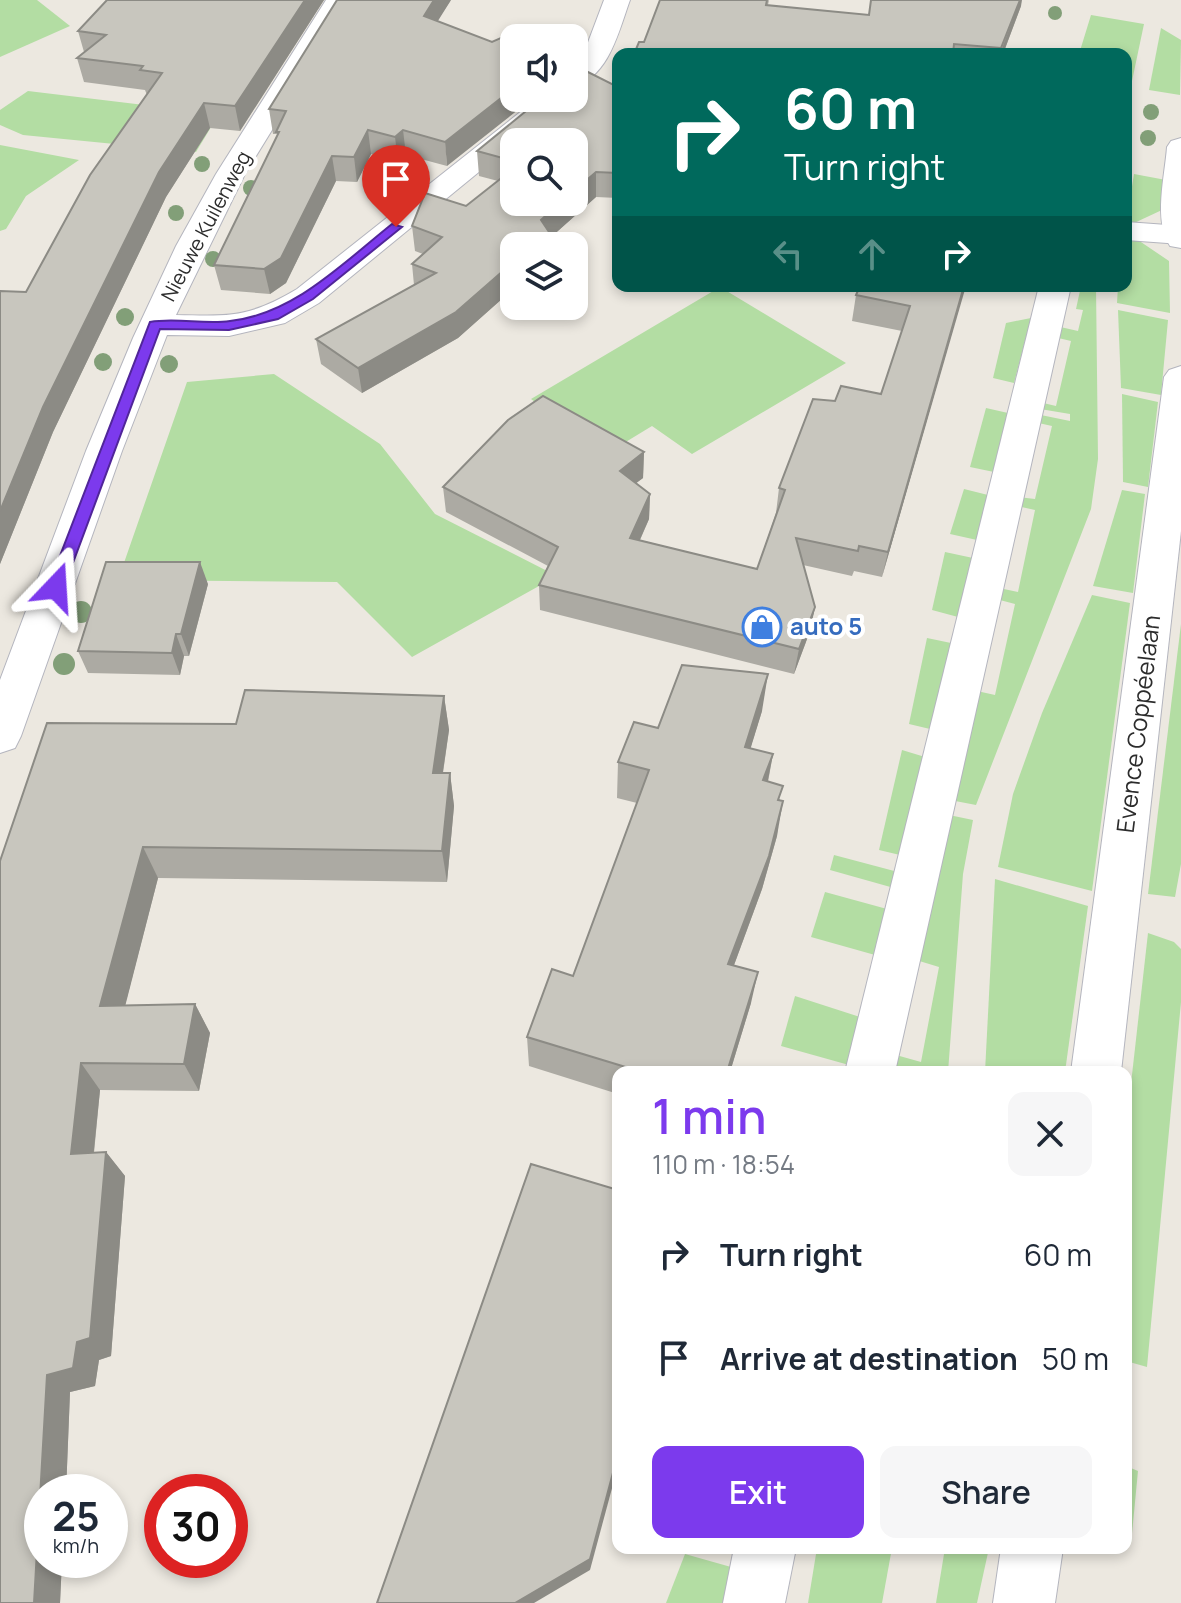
<!DOCTYPE html>
<meta charset="utf-8">
<style>
:root{--surface:#fff;--page:#f6f6f7;--text:#1f2937;--muted:#747a83;--accent:#7c3aed}
body{margin:0;font-family:Manrope,sans-serif;background:var(--page);color:var(--text);height:100vh;display:flex;flex-direction:column;font-size:30px;white-space:nowrap}
*{box-sizing:border-box;margin:0}
p{font-size:26px;color:var(--muted)}
.icon{flex:none;width:44px;height:44px;fill:none;stroke:currentColor;stroke-width:2;stroke-linecap:round;stroke-linejoin:round}
.map{position:relative;flex:1;overflow:hidden}
.details{position:absolute;left:612px;top:1066px;width:520px;height:488px;display:flex;flex-direction:column;background:var(--surface);border-radius:16px;box-shadow:0 4px 12px #0003}
.details>*{flex:none}
.hud{position:absolute;left:612px;top:48px;width:520px;height:244px;border-radius:16px;box-shadow:0 4px 12px #0003;background:#00695c;color:#fff;overflow:hidden}
.fabs{position:absolute;left:500px;top:24px;display:grid;gap:16px}
.fabs a{display:grid;place-items:center;width:88px;height:88px;border-radius:16px;background:var(--surface);box-shadow:0 4px 12px #0003;font-size:40px}
.speed{position:absolute;left:24px;top:1474px;display:flex;gap:16px;font-size:40px;font-weight:700;text-align:center}
.speed>*{display:grid;place-content:center;width:104px;height:104px;border-radius:50%;background:var(--surface);box-shadow:0 4px 12px #0003;line-height:1}
.speed small{font-size:20px;font-weight:400}
.speed .limit{border:12px solid #d22;background:#fff;color:#111}
.pin{position:absolute;display:grid;place-items:center;width:68px;height:68px;color:#fff;margin:-82px -34px;border-radius:50% 50% 50% 0;rotate:-45deg;box-shadow:0 0 8px #0007}
.pin .icon{rotate:45deg}
.me{position:absolute;width:88px;margin:-44px;rotate:20deg;stroke-linejoin:round;filter:drop-shadow(0 0 6px #0008)}
.turn{display:flex;align-items:center;gap:28px;height:168px;padding:0 40px;font-size:36px}
.turn .icon{width:104px;height:104px;stroke-width:2.5}
.turn b{display:block;font-size:56px;line-height:68px}
.lanes{display:flex;align-items:center;height:76px;padding:0 40px;background:#0003;justify-content:center;gap:40px;direction:ltr}
.lanes .off{opacity:.35}
.round{display:grid;place-items:center;flex:none;width:84px;height:84px;border-radius:16px;background:var(--page)}
.headline{display:flex;align-items:center;justify-content:space-between;height:136px;padding:0 40px}
h1{font-size:48px;font-weight:600;line-height:60px;color:var(--accent)}
.button{display:flex;gap:16px;margin-top:auto;padding:16px 40px}
.button a{flex:1;height:92px;border-radius:16px;background:var(--accent);color:#fff;font-size:32px;font-weight:600;line-height:92px;text-align:center}
.button a+a{background:var(--page);color:var(--text)}
ul{padding:0;list-style:none}
li{display:flex;align-items:center;gap:24px;height:104px;padding:0 40px}
li div{flex:1}
li b{display:block;font-size:30px}
li em{font-style:normal}
.map>svg:first-child{display:block}
.green{fill:#b3dda3}
.lines{fill:none;stroke-linecap:round;stroke-linejoin:round}
.street-casing{stroke:#b4b5be;stroke-width:2}
.secondary-casing{stroke:#b4b5be;stroke-width:2}
.street{fill:#fff;fill-rule:evenodd}
.secondary{fill:#fff;fill-rule:evenodd}
.tree{fill:#829f78}
.wall{fill:#acaaa3;fill-rule:evenodd}
.shaded-wall{fill:#8c8b85}
.building{fill:#c8c6be;stroke:#8c8b85;stroke-width:2}
.route{fill:#7c3aed;stroke:#51269a;stroke-width:2}
.labels{text-anchor:middle;stroke-width:8;stroke-linejoin:round;paint-order:stroke}
.far-street-label{font-size:20px;fill:#2c2c2c;stroke:#fff}
.shop-label{font-size:24px;font-weight:bold;fill:#366cbe;stroke:#fff;text-anchor:start}
.street-label{font-size:24px;fill:#2c2c2c;stroke:#fff}
</style>
<div class="map">
<svg width="1181" height="1603" viewBox="0 0 1181 1603">
<rect width="100%" height="100%" fill="#ece8e0"/>
<g class="green">
<polygon points="0,0 37,0 70,26 0,57"/>
<polygon points="1091,15 1144,24 1132,81 1126,80 1126,54 1079,54"/>
<polygon points="1161,28 1181,40 1180,95 1149,90"/>
<polygon points="28,91 219,114 196,152 23,135 0,125 0,110"/>
<polygon points="0,145 79,160 26,196 6,229 0,231"/>
<polygon points="1134,174 1166,180 1162,210 1132,224 1126,223"/>
<polygon points="1126,237 1135,238 1169,261 1170,313 1117,303 1118,286 1126,286"/>
<polygon points="1081,286 1096,286 1098,459 1091,509 976,805 950,800 977,691 995,695 1015,604 996,599 999,588 1018,592 1035,510 1017,506 1018,497 1035,499 1052,426 1034,422 1036,414 1070,421 1070,414 1040,409 1039,402 1056,406 1071,341 1054,337 1056,326 1078,331 1083,310 1076,309"/>
<polygon points="720,287 846,363 692,454 652,426 606,454 531,399"/>
<polygon points="1118,310 1168,320 1161,395 1121,388"/>
<polygon points="1031,318 1014,383 993,378 1006,323"/>
<polygon points="274,374 380,444 435,514 557,576 412,657 337,582 118,580 187,382"/>
<polygon points="1122,394 1158,402 1148,487 1123,482"/>
<polygon points="986,408 1008,413 994,472 970,467"/>
<polygon points="964,489 988,495 977,540 950,534"/>
<polygon points="1122,490 1145,494 1133,593 1093,586"/>
<polygon points="945,552 973,558 958,617 932,610"/>
<polygon points="1092,595 1130,603 1092,891 998,867 1013,794 1042,713"/>
<polygon points="1181,624 1181,864 1175,897 1148,894"/>
<polygon points="927,638 951,643 930,729 909,724"/>
<polygon points="902,750 925,757 900,855 879,850"/>
<polygon points="949,815 973,820 963,874 948,1072 891,1072 896,1055 921,1062 939,967 916,960"/>
<polygon points="834,855 898,872 894,888 830,870"/>
<polygon points="995,879 1088,906 1065,1072 985,1072"/>
<polygon points="825,892 887,909 875,955 811,937"/>
<polygon points="1148,933 1174,942 1181,949 1181,1002 1147,1367 1126,1361 1126,1128"/>
<polygon points="795,996 860,1017 849,1065 781,1046"/>
<polygon points="1126,1466 1138,1471 1131,1544 1126,1542"/>
<polygon points="817,1548 892,1548 882,1603 808,1603"/>
<polygon points="945,1548 989,1548 977,1603 936,1603"/>
<polygon points="685,1554 731,1567 724,1603 666,1603"/>
</g>
<g class="lines">
<g class="street-casing">
<g id="street">
<path d="M326 0H352L245 174 176 315C231 316 248 318 297 289L538 98H569L319 303 285 323 229 336 167 335 122 451 21 736 15 748 0 753V680L86 451 133 338 176 246 216 174Z"/>
<path d="M604 0H630C619 30 609 77 574 86V63L584 53Z"/>
<polygon points="1126,222 1181,226 1181,244 1126,240"/>
<polygon points="1039,286 1071,286 895,1072 845,1072"/>
<polygon points="734,1548 796,1548 785,1603 723,1603"/>
</g>
</g>
<g class="secondary-casing">
<g id="secondary">
<path d="M1181 138V248L1170 246C1153 221 1165 175 1167 147L1171 141Z"/>
<polygon points="1181,366 1181,531 1121,1072 1071,1072 1164,377 1169,370"/>
<polygon points="1001,1548 1063,1548 1055,1603 993,1603"/>
</g>
</g>
<use href="#street" class="street"/>
<use href="#secondary" class="secondary"/>
</g>
<g class="tree">
<circle cx="1055" cy="13" r="7"/>
<circle cx="1151" cy="112" r="8"/>
<circle cx="1148" cy="138" r="8"/>
<circle cx="202" cy="164" r="8"/>
<circle cx="251" cy="188" r="8"/>
<circle cx="176" cy="213" r="8"/>
<circle cx="213" cy="259" r="8"/>
<circle cx="125" cy="317" r="9"/>
<circle cx="103" cy="362" r="9"/>
<circle cx="169" cy="364" r="9"/>
<circle cx="81" cy="612" r="11"/>
<circle cx="64" cy="664" r="11"/>
</g>
<g class="wall">
<polygon points="324,0 240,131 210,128 166,197 53,432 0,564 0,291 26,292 147,95 145,90 84,82 77,58 84,52 78,31"/>
<polygon points="451,0 437,21 447,166 406,155 398,162 371,154 357,182 336,181 286,283 270,294 221,290 214,265 277,137 277,134 273,134 269,109"/>
<polygon points="769,0 768,5 868,15 1021,6 1003,54 634,54 644,42"/>
<path d="M574 65 618 87V198L596 197 551 237 575 246V271L574 272V246H514V290L513 289 458 338 362 393 321 364 316 339 414 285 412 264 423 254 415 251 412 226 425 193 466 206 498 181 479 176 477 151 542 98H574ZM514 142H574V202H514Z"/>
<polygon points="856,295 960,304 882,577 854,571 852,576 803,565 815,607 810,631 794,674 540,610 539,585 548,566 446,512 443,487 644,452 643,478 636,483 650,494 649,519 640,540 757,569 776,513 779,488 835,401 881,394 902,331 852,321"/>
<polygon points="208,584 189,656 184,656 180,675 88,673 78,651"/>
<polygon points="245,690 444,696 449,730 443,773 450,773 454,806 447,882 158,878 125,1005 195,1004 210,1033 199,1091 100,1090 94,1153 106,1152 125,1176 111,1356 99,1360 95,1386 70,1392 66,1492 42,1492 42,1560 62,1560 60,1603 0,1603 0,861 47,723 236,724"/>
<polygon points="762,711 750,749 773,754 768,782 780,800 777,836 762,889 734,965 751,1003 730,1072 618,1072 618,1094 529,1066 527,1037 573,976 637,803 617,798 618,762 658,728"/>
</g>
<g class="shaded-wall">
<polygon points="305,0 324,0 240,131 235,106"/>
<polygon points="434,0 451,0 426,40 424,16"/>
<polygon points="1020,0 1022,0 1021,6 1003,54 1000,54"/>
<polygon points="514,88 514,98 533,98 447,166 445,142"/>
<polygon points="204,103 210,128 166,197 53,432 0,564 0,511 43,407 159,172"/>
<polygon points="368,130 371,154 357,182 354,157"/>
<polygon points="403,130 406,155 398,162 395,137"/>
<polygon points="332,156 336,181 286,283 270,294 264,269"/>
<polygon points="596,172 596,197 549,239 549,246 541,220 561,202 574,202 574,191"/>
<polygon points="574,246 575,271 574,272"/>
<polygon points="511,264 513,289 458,338 362,393 358,368"/>
<polygon points="964,286 966,286 882,577 888,552"/>
<polygon points="644,452 643,478 619,496 620,471"/>
<polygon points="650,494 649,519 630,562 630,538"/>
<polygon points="200,562 208,584 189,656 181,634"/>
<polygon points="815,607 810,631 794,674 799,649"/>
<polygon points="176,634 184,656 180,675 172,653"/>
<polygon points="768,674 762,711 740,783 745,747"/>
<polygon points="444,696 449,730 438,805 433,773"/>
<polygon points="773,754 766,790 763,780"/>
<polygon points="450,773 454,806 447,882 442,851"/>
<polygon points="783,801 777,836 762,889 723,995 728,964"/>
<polygon points="143,847 158,878 118,1034 100,1006"/>
<polygon points="758,972 751,1003 730,1072 727,1072"/>
<polygon points="195,1004 210,1033 199,1091 184,1064"/>
<polygon points="81,1063 100,1090 91,1179 71,1154"/>
<polygon points="106,1152 125,1176 111,1356 99,1360 95,1386 70,1392 66,1492 42,1492 42,1560 62,1560 60,1603 34,1603 47,1375"/>
<polygon points="618,1454 618,1466 590,1570 534,1603 515,1603"/>
</g>
<g class="building">
<polygon points="107,0 305,0 235,106 204,103 159,172 43,407 0,511 0,291 26,292 90,175 162,73 140,70 143,66 77,58 106,35 78,31"/>
<polygon points="337,0 434,0 424,16 492,42 510,34 519,38 514,38 514,88 445,142 403,130 395,137 368,130 354,157 332,156 281,258 264,269 214,265 279,132 276,132 286,111 269,109"/>
<polygon points="660,0 767,0 766,5 869,15 871,0 1020,0 1001,48 954,44 953,54 634,54 639,42 644,42"/>
<polygon points="574,65 618,87 618,173 596,172 574,191 574,142 514,142 514,161 477,151 542,98 574,98"/>
<polygon points="514,168 514,202 561,202 541,220 549,232 545,235 575,246 514,246 514,265 511,264 456,312 358,368 316,339 436,273 412,264 442,237 412,226 425,193 466,206"/>
<polygon points="860,286 964,286 888,552 859,546 858,551 796,538 815,607 799,649 539,585 558,547 443,487 508,420 543,396 644,452 620,471 650,494 630,538 757,569 785,490 779,488 813,399 835,401 841,386 881,394 910,306 856,295"/>
<polygon points="106,562 200,562 181,634 176,634 172,653 78,651"/>
<polygon points="682,665 768,674 745,747 773,754 763,780 783,786 778,800 783,801 769,856 728,964 758,972 727,1072 642,1072 527,1037 552,969 573,976 649,770 618,762 634,722 658,728"/>
<polygon points="245,690 444,696 433,773 450,773 442,851 143,847 100,1006 195,1004 184,1064 81,1063 71,1154 106,1152 90,1338 77,1342 73,1368 47,1375 34,1603 0,1603 0,861 47,723 236,724"/>
<polygon points="531,1164 618,1190 618,1454 590,1559 515,1603 377,1603"/>
</g>
<path class="route" d="M392 224 402 227 313 299 278 319 229 330 160 329 64 587 56 593 50 591 48 587 150 322C176 317 204 325 230 321 294 314 343 263 392 224Z"/>
<defs>
<g id="shop-ring" transform="scale(2)"><circle r="9.5" fill="#fff" stroke="#3f7fe0" stroke-width="1.5"/><path d="M-5-2.5h2.3a2.7 3.5 0 0 1 5.4 0H5L5.5 6h-11ZM-1.5-2.5h3a1.5 2.3 0 0 0-3 0Z" fill="#3f7fe0"/></g>
</defs>
<g fill-rule="evenodd">
<use href="#shop-ring" x="762" y="627"/>
</g>
<g class="labels">
<g class="far-street-label">
<text transform="translate(206 226) rotate(-62)" y="7">Nieuwe Kuilenweg</text>
</g>
<g class="shop-label">
<text x="790" y="635">auto 5</text>
</g>
<g class="street-label">
<text transform="translate(1139 724) rotate(-83)" y="8">Evence Coppéelaan</text>
</g>
</g>
</svg>
<div class="fabs">
<a><svg class="icon" aria-label="sound" viewBox="0 0 24 24"><path d="M4 9h4l5-4v14l-5-4H4zM17 9q2 3 0 6"/></svg></a>
<a><svg class="icon" aria-label="search" viewBox="0 0 24 24"><circle cx="10" cy="10" r="6"/><path d="M15 15l6 6"/></svg></a>
<a><svg class="icon" aria-label="layers" viewBox="0 0 24 24"><path d="M12 4l9 5-9 5-9-5zM3 14l9 5 9-5"/></svg></a>
</div>
<div class="speed"><div>25<small>km/h</small></div><div class="limit">30</div></div>
<div class="pin" style="left:396px;top:227px;background:#d93025"><svg class="icon" aria-label="arrive" viewBox="0 0 24 24"><path d="M6 21V4h12l-3 4 3 4H6"/></svg></div>
<svg class="me" style="left:56px;top:587px" viewBox="-20 -20 40 40"><path d="M0-17L14 15 0 8-14 15z" fill="#7c3aed" stroke="#fff" stroke-width="4"/></svg>
<div class="hud">
<div class="turn"><svg class="icon" aria-label="right" viewBox="0 0 24 24"><path d="M7 20v-9h11M14 6l5 5-5 5"/></svg><div><b>60 m</b>Turn right</div></div>
<div class="lanes"><svg class="icon off" aria-label="left" viewBox="0 0 24 24"><path d="M17 20v-9H6M10 6l-5 5 5 5"/></svg><svg class="icon off" aria-label="ahead" viewBox="0 0 24 24"><path d="M12 20V5M6 11l6-6 6 6"/></svg><svg class="icon" aria-label="right" viewBox="0 0 24 24"><path d="M7 20v-9h11M14 6l5 5-5 5"/></svg></div>
</div>
<section class="details">
<div class="headline"><div><h1>1 min</h1><p>110 m · 18:54</p></div><a class="round"><svg class="icon" aria-label="close" viewBox="0 0 24 24"><path d="M6 6l12 12M18 6L6 18"/></svg></a></div>
<ul>
<li><svg class="icon" aria-label="right" viewBox="0 0 24 24"><path d="M7 20v-9h11M14 6l5 5-5 5"/></svg><div><b>Turn right</b></div><em>60 m</em></li>
<li><svg class="icon" aria-label="arrive" viewBox="0 0 24 24"><path d="M6 21V4h12l-3 4 3 4H6"/></svg><div><b>Arrive at destination</b></div><em>50 m</em></li>
</ul>
<div class="button"><a>Exit</a><a>Share</a></div>
</section>
</div>
